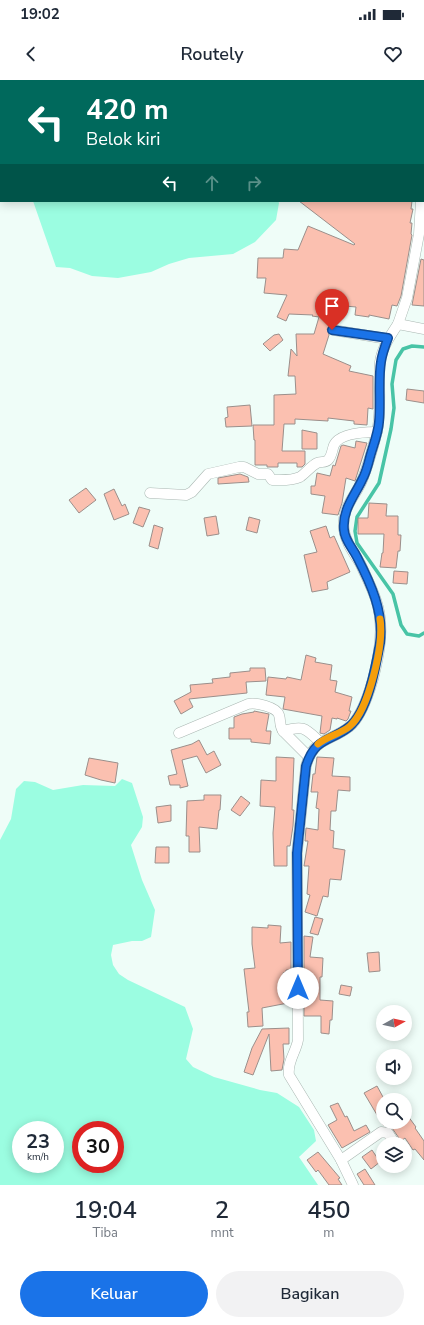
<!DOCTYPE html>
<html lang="id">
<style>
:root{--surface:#fff;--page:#f2f2f3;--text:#1f2937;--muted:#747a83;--accent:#1a73e8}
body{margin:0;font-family:"Nunito Sans",sans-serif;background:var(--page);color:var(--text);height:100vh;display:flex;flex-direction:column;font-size:15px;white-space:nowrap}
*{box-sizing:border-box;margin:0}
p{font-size:13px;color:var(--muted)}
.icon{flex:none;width:22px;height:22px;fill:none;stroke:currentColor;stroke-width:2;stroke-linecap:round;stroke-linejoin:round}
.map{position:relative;height:1105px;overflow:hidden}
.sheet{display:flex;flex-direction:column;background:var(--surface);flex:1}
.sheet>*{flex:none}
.guide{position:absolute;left:0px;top:0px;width:424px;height:122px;box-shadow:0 2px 10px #0003;background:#00695c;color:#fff;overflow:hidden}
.needle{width:26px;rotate:82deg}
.fabs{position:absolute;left:376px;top:925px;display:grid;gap:8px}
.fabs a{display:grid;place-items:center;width:36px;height:36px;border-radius:50%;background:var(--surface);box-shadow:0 2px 10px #0003;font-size:20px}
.speed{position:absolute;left:12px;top:1041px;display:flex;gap:8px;font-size:20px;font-weight:700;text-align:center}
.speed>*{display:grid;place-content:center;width:52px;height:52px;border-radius:50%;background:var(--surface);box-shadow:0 2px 10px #0003;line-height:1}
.speed small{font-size:10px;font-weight:400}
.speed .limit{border:6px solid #d22;background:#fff;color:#111}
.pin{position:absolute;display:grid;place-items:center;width:34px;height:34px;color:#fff;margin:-41px -17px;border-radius:50% 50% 50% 0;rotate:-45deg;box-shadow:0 0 4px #0007}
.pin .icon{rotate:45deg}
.me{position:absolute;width:44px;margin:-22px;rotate:0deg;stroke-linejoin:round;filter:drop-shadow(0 0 3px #0008)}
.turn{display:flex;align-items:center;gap:14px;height:84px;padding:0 20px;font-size:18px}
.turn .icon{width:52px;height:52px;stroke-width:2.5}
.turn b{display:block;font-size:28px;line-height:34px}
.lanes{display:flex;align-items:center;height:38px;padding:0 20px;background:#0003;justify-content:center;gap:20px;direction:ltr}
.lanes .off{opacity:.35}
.eta{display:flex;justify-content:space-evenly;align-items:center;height:68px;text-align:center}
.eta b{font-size:24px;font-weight:600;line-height:28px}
.button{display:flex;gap:8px;margin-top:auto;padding:8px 20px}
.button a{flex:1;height:46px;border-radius:24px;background:var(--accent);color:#fff;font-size:16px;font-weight:600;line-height:46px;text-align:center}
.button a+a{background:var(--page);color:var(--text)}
.status{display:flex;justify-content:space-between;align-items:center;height:28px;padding:0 20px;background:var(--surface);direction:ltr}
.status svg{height:11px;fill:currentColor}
header{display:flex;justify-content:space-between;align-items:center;height:52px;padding:0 20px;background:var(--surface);font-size:18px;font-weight:600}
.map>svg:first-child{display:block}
.green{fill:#9bfde1;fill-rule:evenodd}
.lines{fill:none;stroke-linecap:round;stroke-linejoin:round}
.stream{stroke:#48c4a6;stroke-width:3.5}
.building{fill:#fbc0b0;stroke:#9b8f8b}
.street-casing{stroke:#aab7b2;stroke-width:11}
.street{stroke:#fff;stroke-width:10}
.route-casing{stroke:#114b97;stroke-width:10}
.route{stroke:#1a73e8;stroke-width:7}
.slow{stroke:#f59e0b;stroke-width:7}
</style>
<div class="status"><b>19:02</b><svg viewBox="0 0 49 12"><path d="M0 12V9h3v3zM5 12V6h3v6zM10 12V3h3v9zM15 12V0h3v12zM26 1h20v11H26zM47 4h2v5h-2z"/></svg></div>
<header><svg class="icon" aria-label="back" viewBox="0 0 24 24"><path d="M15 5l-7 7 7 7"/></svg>Routely<svg class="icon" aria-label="heart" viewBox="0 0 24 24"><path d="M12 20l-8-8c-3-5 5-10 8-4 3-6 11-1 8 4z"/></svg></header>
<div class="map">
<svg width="424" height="1105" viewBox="0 0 424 1105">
<rect width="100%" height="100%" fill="#effdf8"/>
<g class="green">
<polygon points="0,0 329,0 1,1 0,85"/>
<polygon points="33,121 278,121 279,123 276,140 255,162 233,174 189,178 169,184 151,192 118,198 92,196 70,188 56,187"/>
<path d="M122 699 132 703 143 737 142 747 131 765 142 800 155 830 151 857 142 861H132L113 865 111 875 113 885 119 894 128 900 185 927 193 949 186 979 193 987 214 997 260 1010 277 1013 299 1027 314 1050 316 1061 299 1077 318 1105H0V760L11 739 16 709 24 701 35 702 53 710 83 705 115 706ZM21 1050H55V1084H21ZM81 1050H115V1084H81Z"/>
</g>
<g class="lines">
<polyline class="stream" points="424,267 412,266 403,269 396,280 392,304 394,328 391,349 379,403 357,437 355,451 357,463 393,514 401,545 407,554 419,556 424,553"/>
</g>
<g class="building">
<polygon points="299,121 412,121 411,129 413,129 410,143 412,143 411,154 412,155 401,216 397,226 392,225 389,239 369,235 369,237 355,235 356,227 334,225 331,244 327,249 329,255 323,274 351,286 349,291 373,296 373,329 368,328 367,345 354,344 354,341 328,338 328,341 295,339 295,344 284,344 282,371 305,371 305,384 302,387 297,387 297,383 278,383 278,387 267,387 267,385 255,385 255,360 254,360 253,345 274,345 274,315 296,314 295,296 288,296 291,269 297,276 296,254 314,254 319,237 312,236 313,235 289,234 286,241 277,237 287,215 264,213 266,198 257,198 258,178 283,178 284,169 298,170 308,146 354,165 355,164"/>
<polygon points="421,179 424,180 424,226 412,225"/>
<polygon points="279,254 283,260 270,271 263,264 274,255"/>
<polygon points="407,309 424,311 424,323 406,320"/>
<polygon points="250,325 252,346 226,347 225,338 228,337 227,327"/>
<polygon points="302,350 317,353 317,369 302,369"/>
<polygon points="356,361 367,363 355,401 346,398 342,423 338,435 322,433 325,416 311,414 311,406 315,406 317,393 330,396 333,385 335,386 341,366 343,365 355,368"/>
<polygon points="240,394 248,397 249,402 218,404 218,398"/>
<polygon points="86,408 96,420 79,433 69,420"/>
<polygon points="114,409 122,426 125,424 129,434 114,440 104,414"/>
<polygon points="369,423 387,424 386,436 398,436 398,455 401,455 400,471 398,471 396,488 380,487 382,473 383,473 384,454 358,454 358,438 368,438"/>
<polygon points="139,427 150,430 143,447 133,443"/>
<polygon points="216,436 219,454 207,456 204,438"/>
<polygon points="249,437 260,440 257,453 246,450"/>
<polygon points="154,445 163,448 158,469 149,466"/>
<polygon points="326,446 330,458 334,456 350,492 327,502 328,509 312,512 304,475 317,472 310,451"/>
<polygon points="394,491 408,492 407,504 393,503"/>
<polygon points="306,575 316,578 315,582 332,585 330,600 337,601 335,612 352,617 349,631 351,631 348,639 346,641 337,638 337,639 332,638 330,650 324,654 320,653 322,636 283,629 285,617 266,615 268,597 286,599 287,597 301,600"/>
<polygon points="250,588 265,588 266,601 246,602 247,613 189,619 193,627 181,634 174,621 191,612 190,605 213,603 212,599 230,597 230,593 250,591"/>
<polygon points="254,631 269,634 266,651 271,651 270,664 251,662 251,659 229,659 229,648 234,648 234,637 242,634 254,632"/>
<polygon points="199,660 207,675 214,671 221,685 206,693 197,676 182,680 188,706 180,708 180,705 170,705 168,696 177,694 171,670 192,664"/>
<polygon points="276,677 294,678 292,730 294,730 293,746 290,766 287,766 287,786 274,786 273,753 275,727 260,726 261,700 276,701"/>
<polygon points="317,677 334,678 332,696 350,697 350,711 338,710 336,731 331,731 330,750 334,751 333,768 345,770 341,800 330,799 328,817 323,816 317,836 305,832 310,815 307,814 309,786 304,786 308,761 305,761 306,748 318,750 319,729 316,728 318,712 311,712 313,694 315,694"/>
<polygon points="89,678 118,683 115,703 101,700 85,695"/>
<polygon points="204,715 221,715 220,730 219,730 217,749 199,747 200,772 189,772 189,756 186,756 187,721 204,720"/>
<polygon points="241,716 250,723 240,736 231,730"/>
<polygon points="171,725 171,741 158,743 156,727"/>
<polygon points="156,767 169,767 169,783 155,783"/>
<polygon points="315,837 323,839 318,855 310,853"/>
<polygon points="268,845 281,846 280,863 291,862 291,890 286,890 286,892 283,893 288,923 262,928 263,946 248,947 247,932 249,932 244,889 255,888 252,864 252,847 268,848"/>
<polygon points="304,856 313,857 310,877 323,878 322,897 320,897 320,920 333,921 332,940 330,940 329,954 321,953 321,936 304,936"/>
<polygon points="379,872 380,891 369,892 367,873"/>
<polygon points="341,905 352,907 350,916 339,914"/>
<polygon points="289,948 289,964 283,964 284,979 282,990 271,991 269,954 253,995 244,992 252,968 262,949"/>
<polygon points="377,1006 383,1017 383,1042 405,1042 405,1032 416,1047 415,1048 424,1061 424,1080 415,1069 413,1070 405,1058 401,1061 392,1048 383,1045 364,1013"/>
<polygon points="338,1023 345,1037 347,1036 354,1051 366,1045 370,1052 342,1068 328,1045 337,1040 330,1026"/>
<polygon points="372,1070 380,1082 371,1089 362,1077"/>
<polygon points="318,1072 340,1098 338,1099 342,1105 329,1105 318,1090 316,1092 307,1080"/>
<polygon points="365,1089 375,1105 364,1105 357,1094"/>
</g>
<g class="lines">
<g class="street-casing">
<g id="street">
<polyline points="409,0 409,1"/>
<polyline points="423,88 424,88"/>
<polyline points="398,244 407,218 419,154 421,121"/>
<polyline points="333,250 388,259"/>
<path d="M150 413 186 415 192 412 208 394 239 387H244L258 394H268L272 400C280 400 292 401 300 397 306 393 311 386 317 383 321 381 325 383 328 380 332 376 332 370 334 365 340 353 365 352 377 352"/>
<polyline points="283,651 309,677"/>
<path d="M179 653 248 624C255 622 277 627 279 635 281 641 279 645 283 651 304 645 305 648 320 662"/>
<polyline points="341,1080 381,1052 388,1053 395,1064"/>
<path d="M353 1105 341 1080 289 995C287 982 296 972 298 960L297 773 306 686C314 657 330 662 349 647 361 638 369 613 373 599 379 576 384 550 378 527 375 513 367 499 361 485 355 474 346 464 344 450 341 427 356 417 363 398 369 383 373 367 377 352 382 329 378 305 380 282 382 268 390 256 398 244L424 249"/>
</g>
</g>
<use href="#street" class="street"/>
</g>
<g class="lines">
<g class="route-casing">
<path id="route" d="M298 908 297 773 306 686C315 657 330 662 349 647 368 632 376 585 380 563 384 532 371 504 357 477 352 467 345 461 344 450 342 430 354 417 362 400 366 393 368 385 370 377 373 366 378 354 379 342 381 322 378 300 381 282 382 274 385 266 388 258L332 250"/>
</g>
<use href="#route" class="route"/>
<path class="slow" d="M318 664C327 656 341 654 350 646 369 629 384 564 380 539"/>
</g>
</svg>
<div class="fabs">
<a><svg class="needle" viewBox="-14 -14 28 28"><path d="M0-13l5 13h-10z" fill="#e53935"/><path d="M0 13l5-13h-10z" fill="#747a83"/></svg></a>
<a><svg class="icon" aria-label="sound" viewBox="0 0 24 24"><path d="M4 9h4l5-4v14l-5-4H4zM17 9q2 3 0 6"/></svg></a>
<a><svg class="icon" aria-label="search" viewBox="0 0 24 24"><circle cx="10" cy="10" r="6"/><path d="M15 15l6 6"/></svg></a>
<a><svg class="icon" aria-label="layers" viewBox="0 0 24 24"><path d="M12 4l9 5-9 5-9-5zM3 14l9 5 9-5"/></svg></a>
</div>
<div class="speed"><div>23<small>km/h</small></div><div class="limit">30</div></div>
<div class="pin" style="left:332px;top:250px;background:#d93025"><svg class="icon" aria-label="arrive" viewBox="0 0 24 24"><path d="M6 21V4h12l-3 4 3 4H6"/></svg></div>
<svg class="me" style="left:298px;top:908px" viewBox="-20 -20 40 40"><circle r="19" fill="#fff"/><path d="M0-13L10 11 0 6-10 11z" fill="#1a73e8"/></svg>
<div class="guide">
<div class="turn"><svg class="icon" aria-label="left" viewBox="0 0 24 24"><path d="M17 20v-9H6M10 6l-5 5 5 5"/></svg><div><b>420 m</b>Belok kiri</div></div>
<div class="lanes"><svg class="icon" aria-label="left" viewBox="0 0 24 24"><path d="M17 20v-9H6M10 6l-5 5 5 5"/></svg><svg class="icon off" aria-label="ahead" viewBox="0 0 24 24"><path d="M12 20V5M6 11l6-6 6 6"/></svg><svg class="icon off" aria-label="right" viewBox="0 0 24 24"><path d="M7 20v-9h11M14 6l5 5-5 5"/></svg></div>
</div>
</div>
<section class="sheet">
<div class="eta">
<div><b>19:04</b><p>Tiba</p></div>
<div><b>2</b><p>mnt</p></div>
<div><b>450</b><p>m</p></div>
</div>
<div class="button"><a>Keluar</a><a>Bagikan</a></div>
</section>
